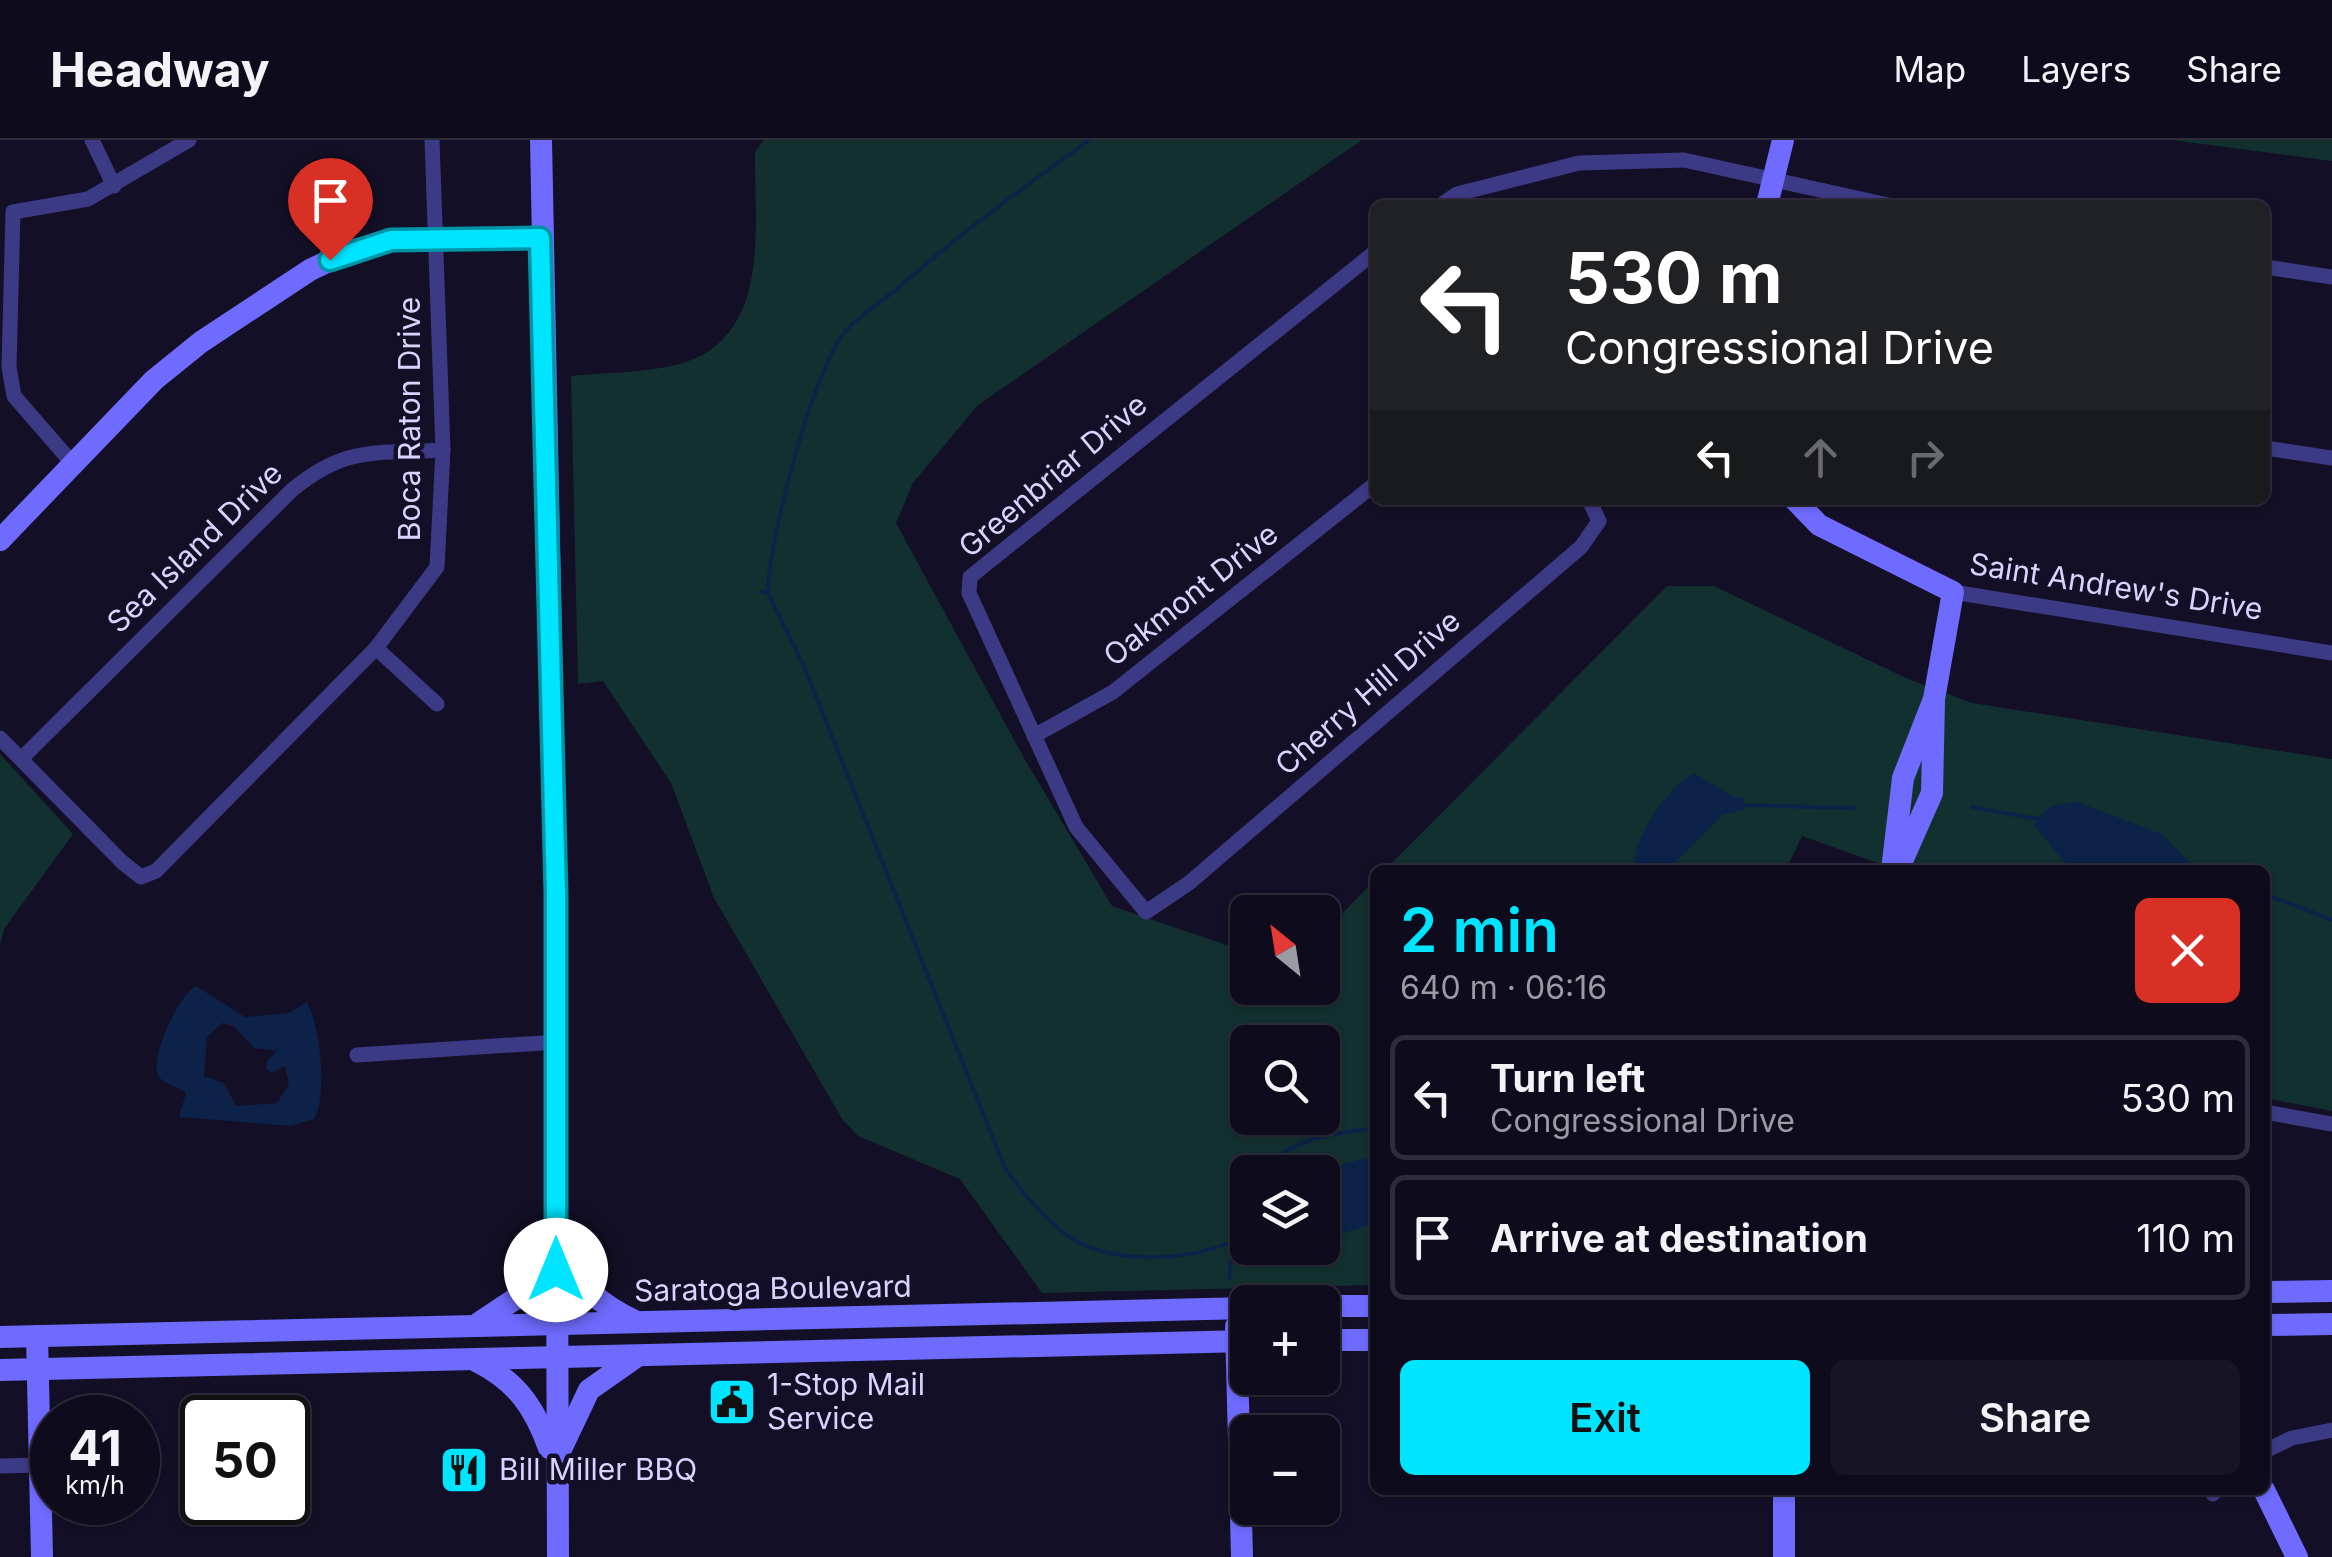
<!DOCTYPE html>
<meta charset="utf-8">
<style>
:root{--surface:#0e0b1c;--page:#171425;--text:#f1f3f6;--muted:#9b9ba3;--line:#2e2b3b;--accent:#00e5ff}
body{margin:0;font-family:Inter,sans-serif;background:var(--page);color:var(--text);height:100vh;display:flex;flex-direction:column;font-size:38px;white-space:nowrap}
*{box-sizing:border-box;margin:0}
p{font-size:32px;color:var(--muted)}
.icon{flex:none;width:55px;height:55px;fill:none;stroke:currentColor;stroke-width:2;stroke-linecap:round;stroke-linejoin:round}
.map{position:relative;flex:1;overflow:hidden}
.side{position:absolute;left:1370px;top:725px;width:900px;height:630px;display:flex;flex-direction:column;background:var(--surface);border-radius:15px;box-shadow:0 2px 8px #0004,0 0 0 2px var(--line)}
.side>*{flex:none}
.banner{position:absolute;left:1370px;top:60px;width:900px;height:305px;border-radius:15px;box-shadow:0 2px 8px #0004,0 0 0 2px var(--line);background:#202124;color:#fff;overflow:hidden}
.needle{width:65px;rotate:330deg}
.fabs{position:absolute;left:1230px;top:755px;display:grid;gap:20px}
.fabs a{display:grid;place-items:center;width:110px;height:110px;border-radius:15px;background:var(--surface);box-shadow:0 2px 8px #0004,0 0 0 2px var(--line);font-size:50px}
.speed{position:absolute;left:30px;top:1255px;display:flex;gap:20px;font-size:50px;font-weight:700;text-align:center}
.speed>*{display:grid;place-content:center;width:130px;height:130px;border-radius:50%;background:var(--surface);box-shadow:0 2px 8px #0004,0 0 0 2px var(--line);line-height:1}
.speed small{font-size:25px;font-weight:400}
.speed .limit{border:5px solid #111;border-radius:15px;background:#fff;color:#111}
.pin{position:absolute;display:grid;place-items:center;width:85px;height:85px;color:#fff;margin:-102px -42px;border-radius:50% 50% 50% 0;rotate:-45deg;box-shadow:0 0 10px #0007}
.pin .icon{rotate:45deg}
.me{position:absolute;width:110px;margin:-55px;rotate:0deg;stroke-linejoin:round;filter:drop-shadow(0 0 8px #0008)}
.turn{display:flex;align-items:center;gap:35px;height:210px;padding:0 30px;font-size:45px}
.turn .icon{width:130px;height:130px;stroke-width:2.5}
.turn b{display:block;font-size:70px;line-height:85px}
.lanes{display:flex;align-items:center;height:95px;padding:0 30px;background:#0003;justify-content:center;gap:50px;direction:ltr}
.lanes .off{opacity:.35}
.round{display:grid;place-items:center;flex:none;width:105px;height:105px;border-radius:15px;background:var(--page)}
.summary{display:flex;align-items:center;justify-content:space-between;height:170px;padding:0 30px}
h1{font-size:60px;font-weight:600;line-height:75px;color:var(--accent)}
.cta{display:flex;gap:20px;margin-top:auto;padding:20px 30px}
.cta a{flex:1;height:115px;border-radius:15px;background:var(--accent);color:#111;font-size:40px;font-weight:600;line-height:115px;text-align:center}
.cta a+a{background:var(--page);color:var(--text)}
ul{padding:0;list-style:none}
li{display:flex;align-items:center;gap:30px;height:125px;margin:0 20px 15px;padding:0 10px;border:5px solid var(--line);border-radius:15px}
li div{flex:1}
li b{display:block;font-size:38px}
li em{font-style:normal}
header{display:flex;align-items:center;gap:60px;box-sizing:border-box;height:140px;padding:0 50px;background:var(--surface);border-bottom:2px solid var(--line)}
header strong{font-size:48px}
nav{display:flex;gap:55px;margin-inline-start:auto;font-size:35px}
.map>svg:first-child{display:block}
.green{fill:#12302f;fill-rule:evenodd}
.water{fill:#0c2248;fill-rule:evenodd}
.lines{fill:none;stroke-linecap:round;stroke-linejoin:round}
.stream{stroke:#0c2248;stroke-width:4}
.street{stroke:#3d3a85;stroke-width:15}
.secondary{stroke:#6f6bff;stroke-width:22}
.route-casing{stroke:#0095a6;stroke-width:25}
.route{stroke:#00e5ff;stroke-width:18}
.labels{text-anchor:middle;stroke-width:9;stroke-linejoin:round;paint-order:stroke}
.street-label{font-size:30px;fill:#d9d4ff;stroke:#130f26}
.poi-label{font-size:30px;fill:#d9d4ff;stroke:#130f26;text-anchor:start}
</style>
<header>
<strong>Headway</strong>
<nav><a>Map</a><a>Layers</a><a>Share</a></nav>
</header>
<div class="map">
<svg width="2332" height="1417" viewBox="0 0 2332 1417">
<rect width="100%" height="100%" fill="#130f26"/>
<g class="green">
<path d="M764 0H1362L978 265 913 343 896 383 1024 618 1112 766 1247 812 1248 848H1322L1323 793 1375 740V1145L1042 1153 960 1039 858 996 842 979 714 758 671 643 603 541 578 544 571 236C607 232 652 233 686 222 772 193 754 83 755 12ZM1248 902H1322V978H1248ZM1248 1032H1322V1108H1248Z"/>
<polygon points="2172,0 2332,0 2332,21"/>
<polygon points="1667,446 1714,446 1908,539 1972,563 2332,619 2332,971 2265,958 2265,730 1897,730 1802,696 1786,730 1385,730"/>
<polygon points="0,614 73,694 4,789 0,804"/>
</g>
<g class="water">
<path d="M1694 633 1732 656 1744 658V670L1722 675 1668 730H1635C1628 703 1670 644 1694 633Z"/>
<path d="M2078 662 2161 694 2198 730H2079L2066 724 2034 686C2042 665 2058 664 2078 662Z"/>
<path d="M196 846 245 877 289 873 307 862C320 886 328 955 314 979L291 986 179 977 186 953C179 946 165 945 159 937 148 920 178 855 196 846ZM222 883 234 886 254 908 277 911 267 921 266 928 271 933 285 926 289 944 277 963 236 966 224 943 204 936 207 897Z"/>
<polygon points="1375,1016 1375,1083 1339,1095 1323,1095 1322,1032 1313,1032"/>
</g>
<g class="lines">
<g class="stream">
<path d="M761 452 768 453C767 405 814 229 844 193 858 176 880 163 897 149 958 95 1023 48 1089 0"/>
<path d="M768 453 805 529 1005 1028C1024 1054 1052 1090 1082 1104 1124 1124 1192 1120 1233 1101L1248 1053"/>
<polyline points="1740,665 1855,668"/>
<polyline points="1972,667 2037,679"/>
<polyline points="2265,754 2332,780"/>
<path d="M1259 1032C1292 998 1329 994 1375 988"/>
<polyline points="1229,1139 1233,1101"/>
</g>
<g class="street">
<polyline points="92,0 114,46"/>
<polyline points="1441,65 1457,54 1579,23 1684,20 1888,65"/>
<polyline points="1375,112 970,437 969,453 1076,687 1146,772 1189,743 1581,407 1599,381 1589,360"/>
<polyline points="2265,127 2332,137"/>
<polyline points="2265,308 2332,318"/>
<polyline points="73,324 14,256 9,227 13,72 88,59 189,0"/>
<polyline points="1953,452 2332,513"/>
<polyline points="376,508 437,564"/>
<polyline points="1034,596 1113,552 1375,344"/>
<polyline points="0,598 122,722 141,737 156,731 376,508 437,427 443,310 432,0"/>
<path d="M21 619 292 350C347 305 376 314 443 310"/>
<polyline points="357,915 558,902"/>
<polyline points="2265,972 2332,984"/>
<polyline points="2265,1311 2292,1298 2332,1290"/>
<polyline points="0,1326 40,1325"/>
<polyline points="2213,1354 2217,1350"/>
</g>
<g class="secondary">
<polyline points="541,0 556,754 558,1417"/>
<polyline points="1767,65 1783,0"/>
<polyline points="1795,360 1819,385 1953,452 1934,559 1903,638 1892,730"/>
<polyline points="0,400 154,240 201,202 310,130 349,111 391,101 540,98"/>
<polyline points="1898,730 1932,653 1934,561"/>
<path d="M561 1108C576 1144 600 1165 635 1181"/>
<polyline points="2265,1152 2332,1151"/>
<polyline points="1322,1166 1375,1166"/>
<polyline points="479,1183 521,1155 555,1097"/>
<polyline points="2265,1185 2332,1184"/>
<polyline points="1236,1186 1242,1417"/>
<polyline points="37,1196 42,1417"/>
<polyline points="0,1197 1248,1168"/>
<polyline points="1322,1200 1375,1200"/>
<path d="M476 1221C516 1241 534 1266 549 1308"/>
<polyline points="0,1230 1248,1201"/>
<polyline points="561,1309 589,1250 636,1217"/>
<polyline points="1784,1350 1784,1417"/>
<polyline points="2264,1350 2297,1417"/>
</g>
</g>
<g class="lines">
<g class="route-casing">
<polyline id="route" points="330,120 391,100 540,98 556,754 556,1130"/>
</g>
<use href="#route" class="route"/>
</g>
<defs>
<g id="civic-square" transform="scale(2.5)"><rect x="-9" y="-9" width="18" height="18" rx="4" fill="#00e5ff" stroke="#130f26"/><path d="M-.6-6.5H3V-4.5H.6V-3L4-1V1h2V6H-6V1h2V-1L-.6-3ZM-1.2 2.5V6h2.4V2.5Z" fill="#111"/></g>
<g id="restaurant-square" transform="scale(2.5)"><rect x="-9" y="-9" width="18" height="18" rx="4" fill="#00e5ff" stroke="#130f26"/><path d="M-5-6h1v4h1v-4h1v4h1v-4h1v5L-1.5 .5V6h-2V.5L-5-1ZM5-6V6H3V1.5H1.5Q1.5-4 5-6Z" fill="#111"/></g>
</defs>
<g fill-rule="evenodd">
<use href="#civic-square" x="732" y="1262"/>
<use href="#restaurant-square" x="464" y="1330"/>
</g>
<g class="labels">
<g class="street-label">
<text transform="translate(410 279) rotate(-90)" y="10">Boca Raton Drive</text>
<text transform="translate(1053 336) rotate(-40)" y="10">Greenbriar Drive</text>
<text transform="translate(195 408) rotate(-44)" y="10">Sea Island Drive</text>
<text transform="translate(2116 447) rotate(9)" y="10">Saint Andrew's Drive</text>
<text transform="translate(1191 455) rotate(-38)" y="10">Oakmont Drive</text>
<text transform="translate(1368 553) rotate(-41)" y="10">Cherry Hill Drive</text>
<text transform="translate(773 1149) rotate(-1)" y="10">Saratoga Boulevard</text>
</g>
<g class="poi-label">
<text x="767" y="1255">1-Stop Mail<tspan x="767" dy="34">Service</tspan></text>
<text x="499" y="1340">Bill Miller BBQ</text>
</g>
</g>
</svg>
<div class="fabs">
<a><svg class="needle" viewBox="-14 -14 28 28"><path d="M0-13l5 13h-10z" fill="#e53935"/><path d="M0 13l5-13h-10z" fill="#9b9ba3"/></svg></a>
<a><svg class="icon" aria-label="search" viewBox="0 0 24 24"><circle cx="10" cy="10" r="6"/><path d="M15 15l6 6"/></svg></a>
<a><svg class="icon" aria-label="layers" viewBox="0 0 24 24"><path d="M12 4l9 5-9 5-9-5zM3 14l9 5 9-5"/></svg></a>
<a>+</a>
<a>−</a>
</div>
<div class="speed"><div>41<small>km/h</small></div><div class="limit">50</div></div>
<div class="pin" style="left:330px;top:120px;background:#d93025"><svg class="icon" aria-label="arrive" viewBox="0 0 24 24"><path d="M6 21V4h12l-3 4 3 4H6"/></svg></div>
<svg class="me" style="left:556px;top:1130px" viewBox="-20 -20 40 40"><circle r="19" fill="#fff"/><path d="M0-13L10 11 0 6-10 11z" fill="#00e5ff"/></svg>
<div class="banner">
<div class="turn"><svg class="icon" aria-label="left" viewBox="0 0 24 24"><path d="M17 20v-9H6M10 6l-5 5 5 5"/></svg><div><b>530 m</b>Congressional Drive</div></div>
<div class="lanes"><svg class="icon" aria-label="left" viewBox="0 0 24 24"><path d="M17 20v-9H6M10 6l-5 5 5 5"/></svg><svg class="icon off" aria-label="ahead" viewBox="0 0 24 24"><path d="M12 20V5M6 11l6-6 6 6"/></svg><svg class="icon off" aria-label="right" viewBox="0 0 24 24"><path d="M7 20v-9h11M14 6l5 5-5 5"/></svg></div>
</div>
<section class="side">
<div class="summary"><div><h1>2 min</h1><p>640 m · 06:16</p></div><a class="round" style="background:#d93025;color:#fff"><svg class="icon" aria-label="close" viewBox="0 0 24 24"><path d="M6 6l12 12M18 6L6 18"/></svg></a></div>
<ul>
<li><svg class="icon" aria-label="left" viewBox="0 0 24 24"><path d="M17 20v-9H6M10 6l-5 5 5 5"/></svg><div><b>Turn left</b><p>Congressional Drive</p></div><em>530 m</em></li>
<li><svg class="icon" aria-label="arrive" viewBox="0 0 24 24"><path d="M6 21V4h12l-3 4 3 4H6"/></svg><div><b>Arrive at destination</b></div><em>110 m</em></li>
</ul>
<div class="cta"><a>Exit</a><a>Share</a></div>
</section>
</div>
